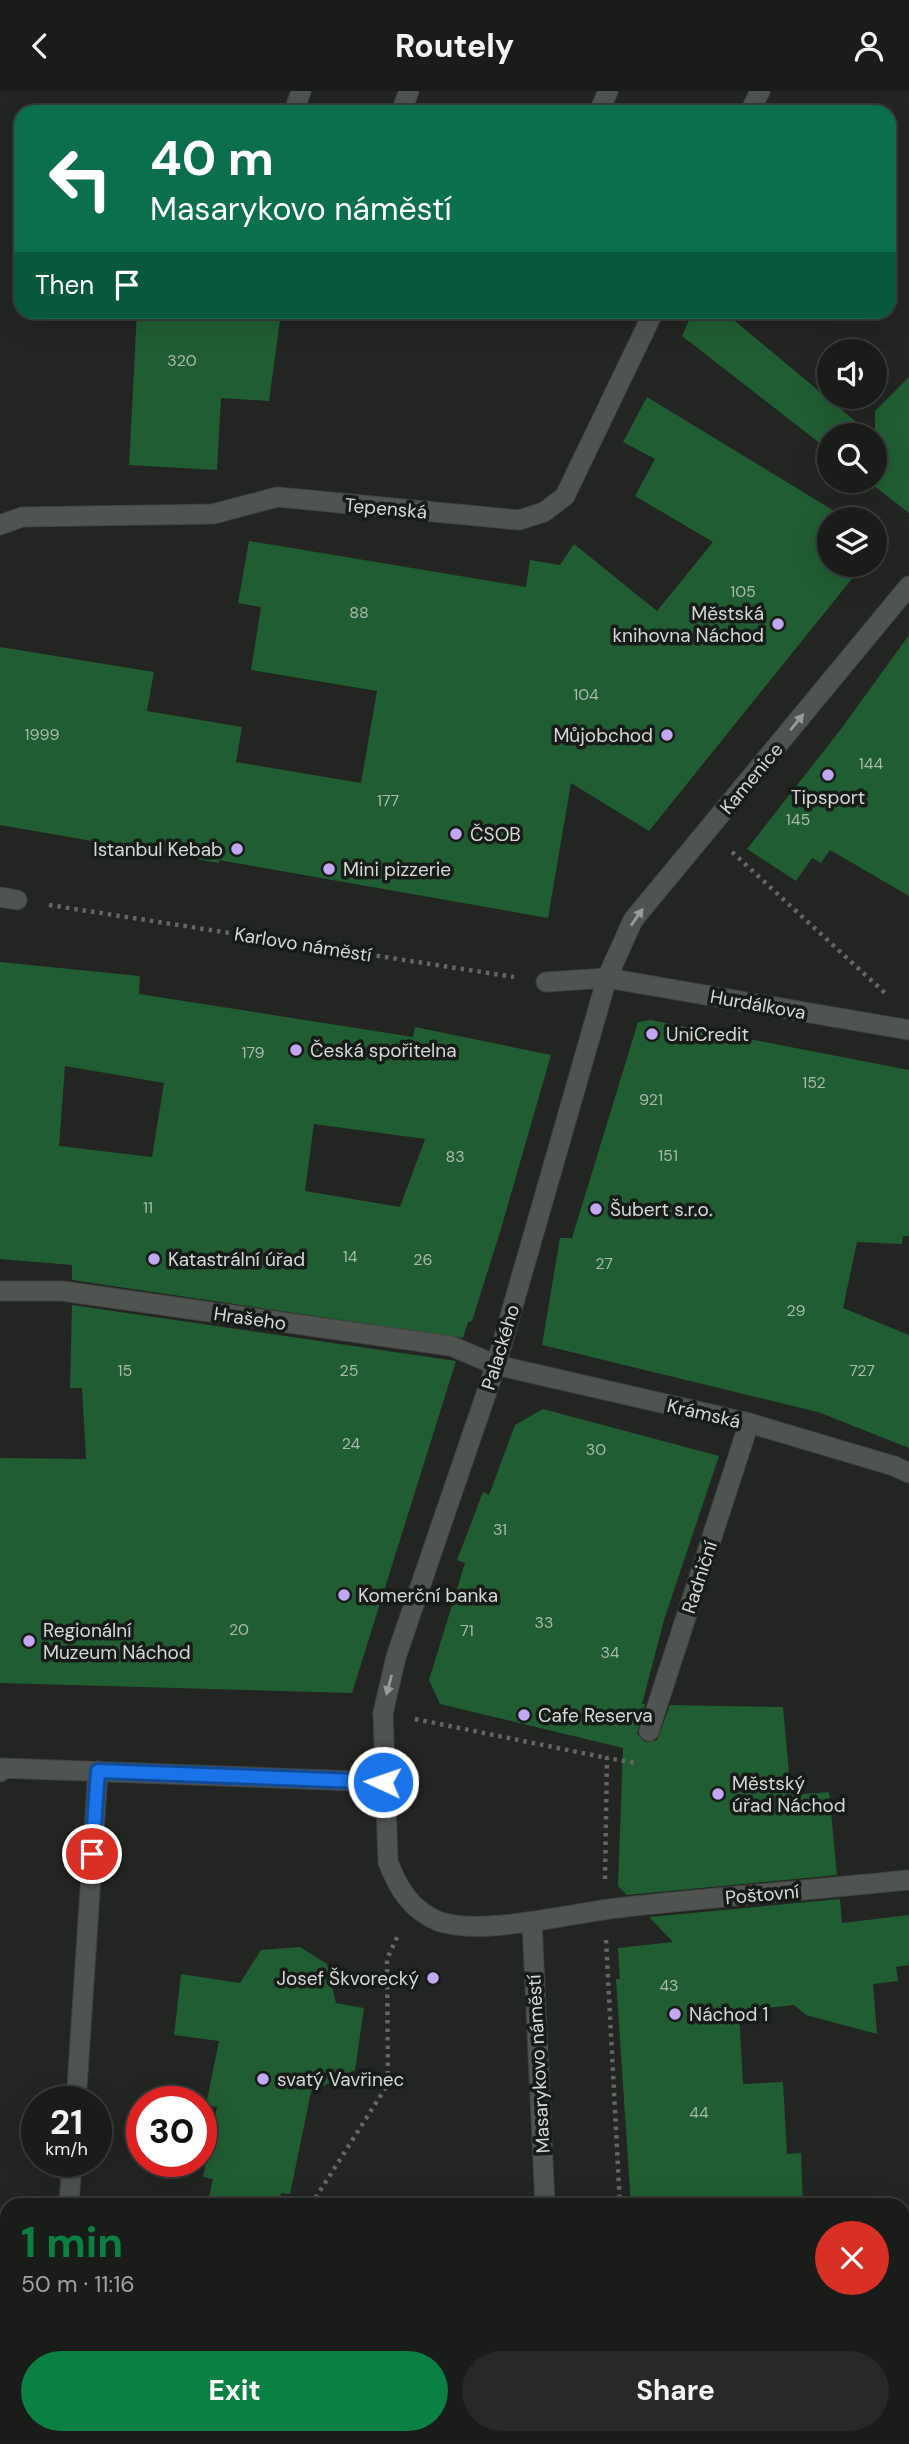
<!DOCTYPE html>
<meta charset="utf-8">
<style>
:root{--surface:#1a1c1a;--page:#272927;--text:#f1f3f6;--muted:#9fa1a2;--line:#383a39;--accent:#0b8043}
body{margin:0;font-family:"DM Sans",sans-serif;background:var(--page);color:var(--text);height:100vh;display:flex;flex-direction:column;font-size:26px;white-space:nowrap}
*{box-sizing:border-box;margin:0}
p{font-size:23px;color:var(--muted)}
.icon{flex:none;width:38px;height:38px;fill:none;stroke:currentColor;stroke-width:2;stroke-linecap:round;stroke-linejoin:round}
.map{position:relative;flex:1;overflow:hidden}
.details{position:absolute;left:0px;top:2107px;width:910px;height:247px;display:flex;flex-direction:column;background:var(--surface);border-radius:21px 21px 0 0;box-shadow:0 7px 28px #0002,0 0 0 2px var(--line)}
.details>*{flex:none}
.banner{position:absolute;left:14px;top:14px;width:882px;height:214px;border-radius:21px;box-shadow:0 7px 28px #0002,0 0 0 2px var(--line);background:#0b6e4f;color:#fff;overflow:hidden}
.controls{position:absolute;left:817px;top:248px;display:grid;gap:14px}
.controls a{display:grid;place-items:center;width:70px;height:70px;border-radius:50%;background:var(--surface);box-shadow:0 7px 28px #0002,0 0 0 2px var(--line);font-size:35px}
.speed{position:absolute;left:21px;top:1995px;display:flex;gap:14px;font-size:35px;font-weight:700;text-align:center}
.speed>*{display:grid;place-content:center;width:91px;height:91px;border-radius:50%;background:var(--surface);box-shadow:0 7px 28px #0002,0 0 0 2px var(--line);line-height:1}
.speed small{font-size:18px;font-weight:400}
.speed .limit{border:10px solid #d22;background:#fff;color:#111}
.pin{position:absolute;display:grid;place-items:center;width:60px;height:60px;color:#fff;margin:-30px;border:4px solid #fff;border-radius:50%;box-shadow:0 2px 7px #0007}
.me{position:absolute;width:77px;margin:-38px;rotate:273deg;stroke-linejoin:round;filter:drop-shadow(0 0 5px #0008)}
.turn{display:flex;align-items:center;gap:24px;height:147px;padding:0 21px;font-size:32px}
.turn .icon{width:91px;height:91px;stroke-width:2.5}
.turn b{display:block;font-size:49px;line-height:60px}
.then{display:flex;align-items:center;height:66px;padding:0 21px;background:#0003;gap:14px;font-size:26px}
.round{display:grid;place-items:center;flex:none;width:74px;height:74px;border-radius:37px;background:var(--page)}
.head{display:flex;align-items:center;justify-content:space-between;height:119px;padding:0 21px}
h1{font-size:42px;font-weight:700;line-height:52px;color:var(--accent)}
.primary-button{display:flex;gap:14px;margin-top:auto;padding:14px 21px}
.primary-button a{flex:1;height:80px;border-radius:42px;background:var(--accent);color:#fff;font-size:28px;font-weight:700;line-height:80px;text-align:center}
.primary-button a+a{background:var(--page);color:var(--text)}
header{display:flex;justify-content:space-between;align-items:center;height:91px;padding:0 21px;background:var(--surface);font-size:32px;font-weight:700}
.map>svg:first-child{display:block}
.building{fill:#215d32;fill-rule:evenodd}
.lines{fill:none;stroke-linecap:round;stroke-linejoin:round}
.service-casing{stroke:#404341;stroke-width:21}
.pedestrian-casing{stroke:#404341;stroke-width:21}
.minor-casing{stroke:#404341;stroke-width:21}
.path{stroke:#636663;stroke-width:4.5;stroke-dasharray:3.5 5;stroke-linecap:butt}
.service{stroke:#505450;stroke-width:19}
.pedestrian{stroke:#505450;stroke-width:19}
.minor{stroke:#505450;stroke-width:19}
.oneway{fill:#999d9a}
.route-casing{stroke:#114b97;stroke-width:18}
.route{stroke:#1a73e8;stroke-width:12}
.poi-dot{fill:#c2a8f3;stroke:#181c19;stroke-width:2.5}
.labels{text-anchor:middle;stroke-width:7;stroke-linejoin:round;paint-order:stroke}
.number-label{font-size:16px;fill:#a8b9ad}
.street-label{font-size:19px;fill:#d5d8d6;stroke:#181c19}
.poi-label{font-size:19px;fill:#d5d8d6;stroke:#181c19;text-anchor:start}
</style>
<header><svg class="icon" aria-label="back" viewBox="0 0 24 24"><path d="M15 5l-7 7 7 7"/></svg>Routely<svg class="icon" aria-label="person" viewBox="0 0 24 24"><circle cx="12" cy="8" r="4"/><path d="M4 21q1-7 8-7t8 7"/></svg></header>
<div class="map">
<svg width="909" height="2353" viewBox="0 0 909 2353">
<rect width="100%" height="100%" fill="#222522"/>
<g class="building">
<polygon points="693,220 723,220 873,345 830,345 830,360 682,245"/>
<polygon points="137,222 280,229 269,310 221,307 217,379 129,374"/>
<polygon points="909,286 909,422 868,390 875,390 875,320"/>
<polygon points="647,306 849,429 830,429 830,474 863,474 649,740 571,692 548,827 219,769 219,772 0,734 0,556 154,581 147,620 242,636 236,671 361,692 377,600 251,579 261,516 238,512 249,450 526,496 530,469 560,474 574,453 657,520 713,451 635,405 655,368 623,351"/>
<polygon points="909,544 909,805 830,759 821,772 812,767 796,790 747,758 841,638"/>
<path d="M0 871 140 885 139 903 413 946 415 936 551 964 500 1141 472 1230 468 1231 463 1247 72 1189V1174L0 1168ZM65 975 164 992 152 1066 59 1055ZM314 1033 425 1048 400 1116 305 1100Z"/>
<polygon points="651,929 909,979 909,1145 903,1145 902,1153 857,1151 843,1217 909,1244 909,1357 818,1321 542,1254 560,1147 572,1147 638,931"/>
<polygon points="72,1214 456,1270 352,1602 0,1592 0,1367 86,1368 82,1297 70,1297"/>
<polygon points="543,1318 719,1365 664,1529 642,1613 645,1613 637,1643 645,1651 657,1649 670,1614 783,1616 791,1704 829,1701 837,1784 627,1804 618,1795 623,1657 440,1613 429,1589 465,1472 457,1469 483,1401 489,1404 515,1334"/>
<polygon points="840,1808 842,1832 909,1824 909,1874 896,1876 898,1890 873,1893 877,1943 806,1924 794,1914 739,1920 743,1993 783,1991 787,2063 801,2062 803,2114 631,2114 616,1888 620,1888 618,1857 673,1851 649,1826"/>
<polygon points="300,1856 327,1873 336,1912 364,1917 355,1979 311,2001 290,2103 281,2102 279,2114 229,2114 208,2110 213,2088 203,2086 217,2016 206,2014 219,1950 174,1944 181,1883 240,1892 261,1859"/>
</g>
<g class="lines">
<g class="service-casing">
<g id="service">
<polyline points="401,21 409,0"/>
<polyline points="599,21 608,0"/>
</g>
</g>
<g class="pedestrian-casing">
<g id="pedestrian">
<polyline points="383,1622 396,1566 496,1274 607,887 633,829 909,495"/>
<polyline points="638,2347 639,2353"/>
</g>
</g>
<g class="minor-casing">
<g id="minor">
<polyline points="294,21 301,0"/>
<polyline points="750,21 760,0"/>
<polyline points="0,434 22,426 213,423 277,406 519,429 544,421 565,405 654,220"/>
<polyline points="0,806 17,809"/>
<polyline points="546,891 607,887 909,939"/>
<polyline points="0,1200 62,1200 451,1255 496,1274 749,1332 894,1375 909,1382"/>
<path d="M383 1622 388 1771C398 1797 411 1819 438 1830 479 1846 573 1822 617 1817 714 1806 812 1799 909 1789"/>
<polyline points="649,1640 749,1332"/>
<polyline points="0,1681 0,1677 383,1691"/>
<polyline points="532,1831 545,2114"/>
<polyline points="76,2011 98,1680"/>
<polyline points="69,2114 72,2070"/>
<polyline points="0,2241 7,2241"/>
<polyline points="277,2347 277,2353"/>
<polyline points="909,2353 909,2352"/>
</g>
</g>
<g class="path">
<polyline points="732,761 885,902"/>
<polyline points="49,814 514,886"/>
<polyline points="415,1628 607,1667"/>
<polyline points="605,1788 607,1667 635,1672"/>
<polyline points="606,1849 620,2114"/>
<polyline points="311,2114 388,1993 387,1868 399,1842"/>
<polyline points="0,2299 7,2299"/>
</g>
<use href="#service" class="service"/>
<use href="#pedestrian" class="pedestrian"/>
<use href="#minor" class="minor"/>
</g>
<defs><path id="oneway-solid" d="M-6-.8H1V-3.2L6.5 0L1 3.2V.8H-6Z" transform="scale(1.75)"/></defs>
<g class="oneway">
<use href="#oneway-solid" transform="translate(797 631) rotate(-51)"/>
<use href="#oneway-solid" transform="translate(637 826) rotate(-55)"/>
<use href="#oneway-solid" transform="translate(389 1594) rotate(105)"/>
</g>
<g class="lines">
<g class="route-casing">
<polyline id="route" points="92,1763 98,1680 383,1691"/>
</g>
<use href="#route" class="route"/>
</g>
<g class="poi-dot">
<circle cx="778" cy="533" r="7"/>
<circle cx="667" cy="644" r="7"/>
<circle cx="828" cy="684" r="7"/>
<circle cx="456" cy="743" r="7"/>
<circle cx="237" cy="758" r="7"/>
<circle cx="329" cy="778" r="7"/>
<circle cx="652" cy="943" r="7"/>
<circle cx="296" cy="959" r="7"/>
<circle cx="596" cy="1118" r="7"/>
<circle cx="154" cy="1168" r="7"/>
<circle cx="344" cy="1504" r="7"/>
<circle cx="29" cy="1550" r="7"/>
<circle cx="524" cy="1624" r="7"/>
<circle cx="718" cy="1703" r="7"/>
<circle cx="433" cy="1887" r="7"/>
<circle cx="675" cy="1923" r="7"/>
<circle cx="263" cy="1988" r="7"/>
</g>
<g class="labels">
<g class="number-label">
<text x="182" y="275">320</text>
<text x="743" y="506">105</text>
<text x="359" y="527">88</text>
<text x="586" y="609">104</text>
<text x="42" y="649">1999</text>
<text x="871" y="678">144</text>
<text x="388" y="715">177</text>
<text x="798" y="734">145</text>
<text x="253" y="967">179</text>
<text x="814" y="997">152</text>
<text x="651" y="1014">921</text>
<text x="668" y="1070">151</text>
<text x="455" y="1071">83</text>
<text x="148" y="1122">11</text>
<text x="350" y="1171">14</text>
<text x="423" y="1174">26</text>
<text x="604" y="1178">27</text>
<text x="796" y="1225">29</text>
<text x="125" y="1285">15</text>
<text x="349" y="1285">25</text>
<text x="862" y="1285">727</text>
<text x="351" y="1358">24</text>
<text x="596" y="1364">30</text>
<text x="500" y="1444">31</text>
<text x="544" y="1537">33</text>
<text x="239" y="1544">20</text>
<text x="467" y="1545">71</text>
<text x="610" y="1567">34</text>
<text x="669" y="1900">43</text>
<text x="699" y="2027">44</text>
</g>
<g class="street-label">
<text transform="translate(386 417) rotate(5)" y="7">Tepenská</text>
<text transform="translate(751 687) rotate(-50)" y="7">Kamenice</text>
<text transform="translate(303 853) rotate(9)" y="7">Karlovo náměstí</text>
<text transform="translate(758 913) rotate(10)" y="7">Hurdálkova</text>
<text transform="translate(250 1227) rotate(8)" y="7">Hrašeho</text>
<text transform="translate(500 1256) rotate(-73)" y="7">Palackého</text>
<text transform="translate(704 1322) rotate(13)" y="7">Krámská</text>
<text transform="translate(699 1486) rotate(-72)" y="7">Radniční</text>
<text transform="translate(762 1803) rotate(-5)" y="7">Poštovní</text>
<text transform="translate(538 1973) rotate(-93)" y="7">Masarykovo náměstí</text>
</g>
<g class="poi-label">
<text x="764" y="529" text-anchor="end">Městská<tspan x="764" dy="22">knihovna Náchod</tspan></text>
<text x="653" y="651" text-anchor="end">Můjobchod</text>
<text x="828" y="713" text-anchor="middle">Tipsport</text>
<text x="470" y="750">ČSOB</text>
<text x="223" y="765" text-anchor="end">Istanbul Kebab</text>
<text x="343" y="785">Mini pizzerie</text>
<text x="666" y="950">UniCredit</text>
<text x="310" y="966">Česká spořitelna</text>
<text x="610" y="1125">Šubert s.r.o.</text>
<text x="168" y="1175">Katastrální úřad</text>
<text x="358" y="1511">Komerční banka</text>
<text x="43" y="1546">Regionální<tspan x="43" dy="22">Muzeum Náchod</tspan></text>
<text x="538" y="1631">Cafe Reserva</text>
<text x="732" y="1699">Městský<tspan x="732" dy="22">úřad Náchod</tspan></text>
<text x="419" y="1894" text-anchor="end">Josef Škvorecký</text>
<text x="689" y="1930">Náchod 1</text>
<text x="277" y="1995">svatý Vavřinec</text>
</g>
</g>
</svg>
<div class="controls">
<a><svg class="icon" aria-label="sound" viewBox="0 0 24 24"><path d="M4 9h4l5-4v14l-5-4H4zM17 9q2 3 0 6"/></svg></a>
<a><svg class="icon" aria-label="search" viewBox="0 0 24 24"><circle cx="10" cy="10" r="6"/><path d="M15 15l6 6"/></svg></a>
<a><svg class="icon" aria-label="layers" viewBox="0 0 24 24"><path d="M12 4l9 5-9 5-9-5zM3 14l9 5 9-5"/></svg></a>
</div>
<div class="speed"><div>21<small>km/h</small></div><div class="limit">30</div></div>
<div class="pin" style="left:92px;top:1763px;background:#d93025"><svg class="icon" aria-label="arrive" viewBox="0 0 24 24"><path d="M6 21V4h12l-3 4 3 4H6"/></svg></div>
<svg class="me" style="left:383px;top:1691px" viewBox="-20 -20 40 40"><circle r="17" fill="#1a73e8" stroke="#fff" stroke-width="3"/><path d="M0-11L8 9 0 5-8 9z" fill="#fff"/></svg>
<div class="banner">
<div class="turn"><svg class="icon" aria-label="left" viewBox="0 0 24 24"><path d="M17 20v-9H6M10 6l-5 5 5 5"/></svg><div><b>40 m</b>Masarykovo náměstí</div></div>
<div class="then">Then<svg class="icon" aria-label="arrive" viewBox="0 0 24 24"><path d="M6 21V4h12l-3 4 3 4H6"/></svg></div>
</div>
<section class="details">
<div class="head"><div><h1>1 min</h1><p>50 m · 11:16</p></div><a class="round" style="background:#d93025;color:#fff"><svg class="icon" aria-label="close" viewBox="0 0 24 24"><path d="M6 6l12 12M18 6L6 18"/></svg></a></div>
<div class="primary-button"><a>Exit</a><a>Share</a></div>
</section>
</div>
